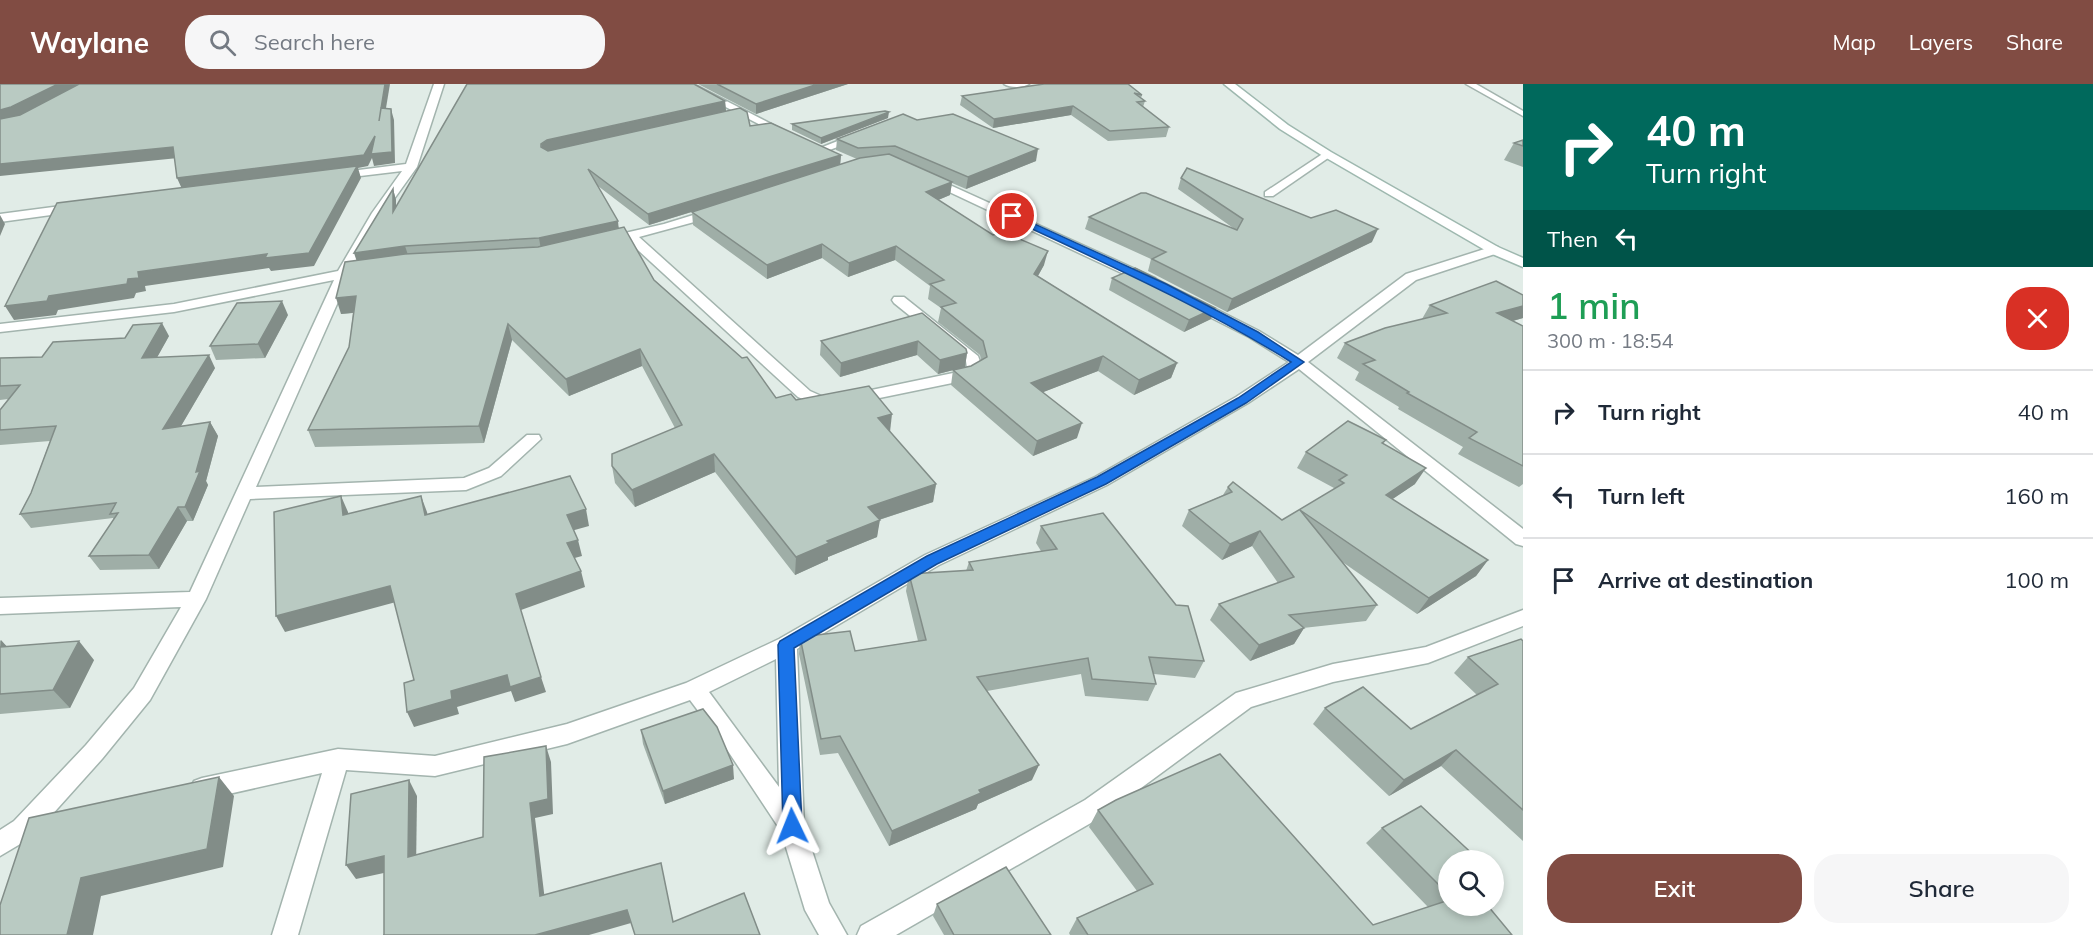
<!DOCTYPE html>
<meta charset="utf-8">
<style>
:root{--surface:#fff;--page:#f6f6f7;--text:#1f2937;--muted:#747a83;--line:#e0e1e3;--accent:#814c43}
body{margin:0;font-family:Mulish,sans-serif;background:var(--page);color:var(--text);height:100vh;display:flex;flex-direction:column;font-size:22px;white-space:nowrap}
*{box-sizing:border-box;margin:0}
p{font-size:20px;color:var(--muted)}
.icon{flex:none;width:33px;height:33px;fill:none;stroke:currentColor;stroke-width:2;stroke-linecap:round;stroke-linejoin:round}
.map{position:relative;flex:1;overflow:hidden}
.side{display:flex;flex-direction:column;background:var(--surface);width:570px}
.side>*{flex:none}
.guide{background:#00695c;color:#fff;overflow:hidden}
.controls{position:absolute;left:1438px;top:766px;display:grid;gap:12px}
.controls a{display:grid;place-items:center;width:66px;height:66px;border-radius:50%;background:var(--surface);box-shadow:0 3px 9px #0003;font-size:30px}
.pin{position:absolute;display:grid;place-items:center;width:51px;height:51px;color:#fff;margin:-26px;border:3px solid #fff;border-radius:50%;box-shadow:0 2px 6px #0007}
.me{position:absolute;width:66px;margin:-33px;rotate:358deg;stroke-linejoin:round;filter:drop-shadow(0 0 4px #0008)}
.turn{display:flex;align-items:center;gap:21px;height:126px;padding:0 24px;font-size:27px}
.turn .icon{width:78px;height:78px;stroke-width:2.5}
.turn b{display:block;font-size:42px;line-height:51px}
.then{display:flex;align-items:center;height:57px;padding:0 24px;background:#0003;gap:12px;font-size:22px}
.round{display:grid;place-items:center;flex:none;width:63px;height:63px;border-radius:24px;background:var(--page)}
.overview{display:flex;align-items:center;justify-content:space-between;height:102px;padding:0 24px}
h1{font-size:36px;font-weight:600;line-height:45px;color:#1e9e55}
.cta{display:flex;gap:12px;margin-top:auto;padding:12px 24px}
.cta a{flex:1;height:69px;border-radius:24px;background:var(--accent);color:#fff;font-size:24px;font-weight:600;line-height:69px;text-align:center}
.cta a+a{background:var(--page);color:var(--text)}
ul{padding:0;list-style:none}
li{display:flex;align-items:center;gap:18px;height:84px;padding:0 24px;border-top:2px solid var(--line)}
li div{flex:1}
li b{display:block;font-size:22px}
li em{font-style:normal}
header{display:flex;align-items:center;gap:36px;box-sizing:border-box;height:84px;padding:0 30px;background:var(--accent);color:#fff}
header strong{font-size:28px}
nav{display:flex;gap:33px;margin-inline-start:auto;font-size:21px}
.search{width:420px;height:54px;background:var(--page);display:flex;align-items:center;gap:15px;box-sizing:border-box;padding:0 21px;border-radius:24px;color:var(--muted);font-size:22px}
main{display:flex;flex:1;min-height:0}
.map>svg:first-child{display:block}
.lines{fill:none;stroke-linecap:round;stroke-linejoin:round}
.lane-casing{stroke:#a3b4ae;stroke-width:3}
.street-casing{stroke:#a3b4ae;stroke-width:3}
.secondary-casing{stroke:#9eb8af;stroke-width:3}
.lane{fill:#fff;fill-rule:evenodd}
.street{fill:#fff;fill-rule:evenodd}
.secondary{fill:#fff;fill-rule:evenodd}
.wall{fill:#9faea7}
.shaded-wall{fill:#828d88}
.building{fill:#b9cac2;stroke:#828d88;stroke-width:1.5}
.route{fill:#1a73e8;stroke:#114b97;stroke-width:1.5}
</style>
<header>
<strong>Waylane</strong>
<div class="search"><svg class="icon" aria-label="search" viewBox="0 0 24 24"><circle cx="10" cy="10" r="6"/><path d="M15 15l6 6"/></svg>Search here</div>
<nav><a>Map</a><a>Layers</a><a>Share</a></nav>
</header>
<main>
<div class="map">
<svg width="1523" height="851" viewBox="0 0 1523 851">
<rect width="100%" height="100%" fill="#e1ece7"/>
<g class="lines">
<g class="lane-casing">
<polygon id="lane" points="1466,0 1476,0 1523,27 1523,32"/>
</g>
<g class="street-casing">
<g id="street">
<polygon points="434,0 444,0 417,83 384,129 353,184 365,182 372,186 370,189 349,193 256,403 464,394 489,384 527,351 539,351 541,355 501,392 466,406 250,415 206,515 150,616 102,675 32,753 0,772 0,746 14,737 86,661 134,604 181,523 0,530 0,514 190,508 334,196 174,228 0,248 0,240 174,220 338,187 372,129 402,87 335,95 329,92 335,89 406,80"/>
<polygon points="681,0 693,0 791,50 782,52"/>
<path d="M1004 0H1029C1023 4 1010 4 1004 0Z"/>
<polygon points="858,49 863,52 862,54 824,68 820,69 815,66"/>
<polygon points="1327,67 1332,70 1331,72 1273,112 1265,112 1265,108"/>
<polygon points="930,92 1155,194 1157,197 1150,201 1145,200 926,97 924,95"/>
<polygon points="76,120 80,121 80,127 0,138 0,130"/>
<polygon points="716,124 722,128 720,131 639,153 810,307 828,315 958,288 967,284 966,277 894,219 892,216 894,213 904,213 978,272 983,286 980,289 962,297 826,325 798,313 627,156 607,161 601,157 603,154 664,140"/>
<path d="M1494 162 1498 163 1500 166 1498 169 1416 196 1308 278 1523 445V462L1516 460 1299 285 1248 319 1107 401 939 481 797 565 804 742 829 819 847 851H819L805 826 781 747 726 664 690 616 567 660 435 692 346 686 298 851H272L322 689 202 716 194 713 190 705 194 697 202 694 338 665 435 672 567 640 686 599 779 555 925 471 1095 393 1236 313 1289 278 1249 253 1186 221 1184 218 1186 215H1196L1259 247 1298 271 1406 190ZM776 575 779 703 709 608Z"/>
<polygon points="1523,526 1523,542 1428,579 1333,598 1251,623 1103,732 896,851 857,851 861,842 1085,716 1236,609 1333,580 1426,563"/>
</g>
</g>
<g class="secondary-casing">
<polygon id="secondary" points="1224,0 1235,0 1288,41 1331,68 1498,163 1523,174 1523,183 1490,169 1323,72 1280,45"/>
</g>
<use href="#lane" class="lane"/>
<use href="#street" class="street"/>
<use href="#secondary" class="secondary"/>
</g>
<g class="wall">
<polygon points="698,0 848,0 756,30"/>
<polygon points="1128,0 1142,11 1141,14 1145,17 1143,23 1169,43 1166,53 1108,57 1071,31 993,44 960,21 962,12"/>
<polygon points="725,17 726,27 750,42 841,71 840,81 857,75 836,66 837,55 917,36 1036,77 966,105 952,99 950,111 938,116 993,151 1044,181 1038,192 1177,279 1171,294 1134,311 1098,287 1043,308 1077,354 1033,372 951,301 953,286 971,282 981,276 980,271 938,238 941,224 928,215 930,202 895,176 848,193 822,174 767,195 693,141 692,128 705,124 649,141 598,102 619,144 654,196 776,314 796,316 890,348 936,400 933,418 879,436 877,453 828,473 828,476 795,491 715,388 635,423 615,399 612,382 675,344 642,282 569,312 512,256 484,359 315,363 308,346 349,263 353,229 341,230 357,177 393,105 396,116 396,123"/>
<polygon points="888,34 821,60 792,46 792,40"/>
<polygon points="1523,56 1523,83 1504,76 1514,59"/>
<polygon points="1181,94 1311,134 1372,158 1227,228 1148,187 1151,175 1085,145 1089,133 1236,146 1178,105"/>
<polygon points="1112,194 1211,235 1184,248 1109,206"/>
<polygon points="1523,211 1523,234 1513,237 1523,242 1523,400 1519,403 1458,370 1463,363 1398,325 1399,323 1355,296 1359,288 1337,274 1345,259 1422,235 1430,221"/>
<polygon points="922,229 967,269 965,283 938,290 917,271 840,293 820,271 821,257"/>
<polygon points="288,231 265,274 216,276 210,262"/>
<polygon points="169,252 157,273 215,284 181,342 210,338 218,352 206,397 208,401 193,437 187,437 159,485 100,486 89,472 114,436 113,434 31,444 20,430 31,409 50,357 0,361 0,326 8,315 0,316 0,274 42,273"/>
<polygon points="1386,356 1383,360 1415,400 1392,415 1488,476 1476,492 1417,530 1341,477 1377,521 1366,537 1303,544 1304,544 1294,560 1250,577 1210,536 1219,520 1278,499 1252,462 1222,476 1182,442 1189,426 1223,411 1228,403 1282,436 1333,406 1334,404 1297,384 1306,368"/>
<polygon points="1041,442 1204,577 1195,594 1154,590 1156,600 1148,617 1085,612 1081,590 987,607 1032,696 978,720 976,725 889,762 838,669 820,671 799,570 800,553 855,567 918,557 906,507 909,490 966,487 969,478 1041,467 1036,459"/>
<polygon points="0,556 7,563 94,576 70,624 0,630"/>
<polygon points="1523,557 1523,757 1441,682 1389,712 1313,640 1325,624 1411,645 1477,611 1454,589 1468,573"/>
<polygon points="641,646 734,695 665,720 643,660"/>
<polygon points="1098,726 1373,841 1428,823 1366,759 1382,744 1449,777 1449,822 1512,851 1070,851 1069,849 1077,834 1137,807 1089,743"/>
<polygon points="937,820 1051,851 944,851 933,832"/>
</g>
<g class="shaded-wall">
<polygon points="58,0 85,0 17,34 0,38 0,26"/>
<polygon points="385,0 390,0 382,48 379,37"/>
<polygon points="818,0 848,0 756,30 756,20"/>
<polygon points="725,17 726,27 543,74 541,60 547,56"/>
<polygon points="1073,22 1071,31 993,44 994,35"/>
<polygon points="391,25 394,36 395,79 374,82 372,74 368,82 358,84 361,94 314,182 271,187 269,184 145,202 146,207 136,209 134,214 58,226 56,231 14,236 5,222 128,195 138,188 267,170 309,169 182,105 177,94"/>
<polygon points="889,28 888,34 821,60 821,54"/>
<polygon points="173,63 178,74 0,92 0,80"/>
<polygon points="1038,65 1036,77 966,105 968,93"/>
<polygon points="841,71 840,82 649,141 648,130"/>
<polygon points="952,98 950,111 924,122 926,108"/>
<polygon points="393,105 396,116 396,140 393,128"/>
<polygon points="0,131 5,140 0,152"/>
<polygon points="618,137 619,148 541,166 539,154"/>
<polygon points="1378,145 1372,158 1227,228 1232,215"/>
<polygon points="822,160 822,174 767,195 767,181"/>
<polygon points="405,162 409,174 358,181 354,169"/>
<polygon points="896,162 895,176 848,193 849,179"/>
<polygon points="1048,167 1044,181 1031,204 1034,190"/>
<polygon points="356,212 361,228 341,230 336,214"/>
<polygon points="282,217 288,231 265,274 258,260"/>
<polygon points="1523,222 1523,234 1487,244 1497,229"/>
<polygon points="1215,224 1211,235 1184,248 1189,236"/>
<polygon points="162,239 169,252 149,288 142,274"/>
<polygon points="508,240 512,256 484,359 479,342"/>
<polygon points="918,257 917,271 840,293 841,279"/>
<polygon points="640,265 642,282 569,312 566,295"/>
<polygon points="967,269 965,283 938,290 940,276"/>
<polygon points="209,271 215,284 171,359 163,345"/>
<polygon points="1103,272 1098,287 1028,314 1031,299"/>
<polygon points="1177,279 1171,294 1134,311 1139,296"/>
<polygon points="892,330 890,348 878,334"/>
<polygon points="210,338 218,352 206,397 208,401 193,437 185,423 196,388"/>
<polygon points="1082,339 1077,354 1033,372 1037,357"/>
<polygon points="714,370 715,388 635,423 632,406"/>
<polygon points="1426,384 1415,400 1375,427 1386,411"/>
<polygon points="936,400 933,418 866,440 868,423"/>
<polygon points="341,412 348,428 350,447 343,431"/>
<polygon points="421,412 427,428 430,447 425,431"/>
<polygon points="178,423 187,437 159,485 149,471"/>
<polygon points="586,425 589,442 571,447 567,431"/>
<polygon points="880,436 877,453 828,473 828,476 795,491 796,473 827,457"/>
<polygon points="1260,447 1252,462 1222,476 1230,460"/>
<polygon points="578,456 582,472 571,475 567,459"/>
<polygon points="1488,476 1476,492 1417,530 1429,514"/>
<polygon points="581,487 585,503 521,526 516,510"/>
<polygon points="390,502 396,518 285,548 276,532"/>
<polygon points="1304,544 1294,560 1250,577 1259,561"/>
<polygon points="1,556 18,575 0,568"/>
<polygon points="79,557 94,576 70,624 53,606"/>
<polygon points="507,591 541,593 546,608 515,618 511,607 457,623 459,630 414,643 407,628 451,607"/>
<polygon points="546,662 551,678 553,730 535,734 546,825 540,812 530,719"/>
<polygon points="1456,666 1441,682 1389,712 1404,696"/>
<polygon points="733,681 734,695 665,720 663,707"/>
<polygon points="1039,681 1032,696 978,720 976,725 889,762 892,747 979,706"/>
<polygon points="219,693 234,712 223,783 101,812 93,851 67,851 81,794"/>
<polygon points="409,696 417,712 416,787 408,773"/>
<polygon points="384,772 393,787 356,795 346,781"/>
<polygon points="627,826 631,839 589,851 535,851"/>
</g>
<g class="building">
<polygon points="0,0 58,0 11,23 0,26"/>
<polygon points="79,0 385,0 379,37 381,24 391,25 392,68 371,70 375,52 364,71 177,94 173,63 0,80 0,35 20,31"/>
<polygon points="467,0 694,0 725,17 547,56 541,60 541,63 548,67 740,24 747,28 750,42 771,39 841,71 648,130 588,85 618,137 539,154 405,162 354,169 393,105 393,128"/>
<polygon points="717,0 818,0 756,20"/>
<polygon points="1044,0 1128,0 1142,11 1134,9 1145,17 1137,18 1169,43 1110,47 1073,22 994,35 962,12"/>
<polygon points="885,27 889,28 821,54 792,40"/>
<polygon points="903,30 917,36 953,30 1038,65 968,93 895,62 858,64 837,55"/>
<polygon points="1523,56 1523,62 1514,59"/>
<polygon points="889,70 952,98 926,108 993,151 1003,148 1048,167 1034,190 1177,279 1139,296 1103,272 1031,299 1082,339 1037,357 953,286 971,282 987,273 983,257 941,223 956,219 930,200 944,196 896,162 849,179 822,160 767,181 692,128 860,74"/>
<polygon points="357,82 309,169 265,174 267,170 138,188 139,194 128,195 127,200 49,212 47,217 5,222 57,119"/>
<polygon points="1187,84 1311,134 1336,126 1378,145 1232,215 1152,175 1166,168 1089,133 1141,109 1146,109 1237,146 1243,135 1181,94"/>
<polygon points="624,143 654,196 742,274 747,273 776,314 791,310 796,316 869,302 892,330 878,334 936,400 868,423 880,436 827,457 829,459 796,473 714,370 632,406 612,382 612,370 682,341 640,265 566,295 508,240 479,342 308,346 349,263 356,212 336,214 345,178 405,170 538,163"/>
<polygon points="1135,184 1215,224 1189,236 1112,194"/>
<polygon points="1496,197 1523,211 1523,222 1497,229 1523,242 1523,382 1469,354 1477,348 1407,309 1409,308 1363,280 1375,276 1345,259 1385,244 1447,229 1430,221"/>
<polygon points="282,217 258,260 210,262 237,219"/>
<polygon points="922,229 966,265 967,269 940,276 918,257 841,279 821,257"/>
<polygon points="162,239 142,274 209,271 163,345 210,338 196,388 200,387 185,423 178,423 149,471 89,472 118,429 110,430 116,419 20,430 31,409 56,342 0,346 0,326 20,301 0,302 0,274 42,273 53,258 125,254 133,241"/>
<polygon points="1348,337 1386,356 1382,359 1426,384 1386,411 1488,476 1429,514 1300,426 1377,521 1289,531 1304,544 1259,561 1219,520 1294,493 1260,447 1230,460 1189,426 1232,408 1228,403 1233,398 1282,436 1344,399 1339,396 1347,391 1306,368"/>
<polygon points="570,392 586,425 567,431 578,456 567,459 581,487 516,510 541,593 510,603 507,591 451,607 452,615 407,628 404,599 414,596 390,502 276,532 274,428 341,412 343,431 421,412 425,431"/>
<polygon points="1103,429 1176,521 1188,522 1204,577 1149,573 1156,600 1092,595 1088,574 977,593 1039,681 979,706 981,709 892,747 840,652 821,655 800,553 850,547 855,567 926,556 909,490 973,486 969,478 1057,465 1041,442"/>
<polygon points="1521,555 1523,557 1523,726 1456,666 1404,696 1325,624 1363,603 1411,645 1498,600 1468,573"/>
<polygon points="79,557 53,606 0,610 0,563"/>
<polygon points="703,625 717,643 733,681 663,707 641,646"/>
<polygon points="546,662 548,715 530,719 540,812 661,779 673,838 744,809 760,851 635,851 627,826 535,851 383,851 384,851 384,772 346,781 351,710 409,696 408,773 483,753 484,673"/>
<polygon points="1220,670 1373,841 1449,816 1449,822 1488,822 1512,851 1088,851 1077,834 1153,800 1098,726 1116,716"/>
<polygon points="219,693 207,765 81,794 67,851 0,851 0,821 29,734"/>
<polygon points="1421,722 1480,777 1449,777 1449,811 1382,744"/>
<polygon points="1006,783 1051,851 954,851 937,820"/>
</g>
<path class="route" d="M1009 131H1015L1166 200 1258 248 1304 278 1246 319 1106 400 937 480 794 564 802 742 799 749 792 751 786 749 783 742 778 561 780 557 927 472 1097 393 1238 314 1291 278C1201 222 1104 179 1009 134Z"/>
</svg>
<div class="controls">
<a><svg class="icon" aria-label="search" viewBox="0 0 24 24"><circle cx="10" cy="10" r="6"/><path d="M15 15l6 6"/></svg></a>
</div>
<div class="pin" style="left:1012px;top:132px;background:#d93025"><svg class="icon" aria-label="arrive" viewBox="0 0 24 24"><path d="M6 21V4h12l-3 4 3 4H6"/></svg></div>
<svg class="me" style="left:792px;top:742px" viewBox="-20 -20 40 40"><path d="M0-17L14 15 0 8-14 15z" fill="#1a73e8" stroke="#fff" stroke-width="4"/></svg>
</div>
<section class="side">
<div class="guide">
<div class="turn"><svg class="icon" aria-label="right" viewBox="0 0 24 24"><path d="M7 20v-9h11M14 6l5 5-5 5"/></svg><div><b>40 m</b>Turn right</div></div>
<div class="then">Then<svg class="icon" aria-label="left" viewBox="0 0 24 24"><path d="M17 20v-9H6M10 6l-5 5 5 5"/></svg></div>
</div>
<div class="overview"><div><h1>1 min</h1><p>300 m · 18:54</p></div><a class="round" style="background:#d93025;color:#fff"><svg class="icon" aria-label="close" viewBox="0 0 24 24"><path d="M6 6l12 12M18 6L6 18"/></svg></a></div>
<ul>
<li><svg class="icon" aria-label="right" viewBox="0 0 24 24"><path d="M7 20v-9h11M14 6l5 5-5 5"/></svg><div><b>Turn right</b></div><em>40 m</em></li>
<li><svg class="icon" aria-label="left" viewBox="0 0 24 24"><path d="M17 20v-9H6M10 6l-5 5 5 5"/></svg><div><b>Turn left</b></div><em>160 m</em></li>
<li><svg class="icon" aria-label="arrive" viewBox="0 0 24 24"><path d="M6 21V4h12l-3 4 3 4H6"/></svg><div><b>Arrive at destination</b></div><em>100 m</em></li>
</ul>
<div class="cta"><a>Exit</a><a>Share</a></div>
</section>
</main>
